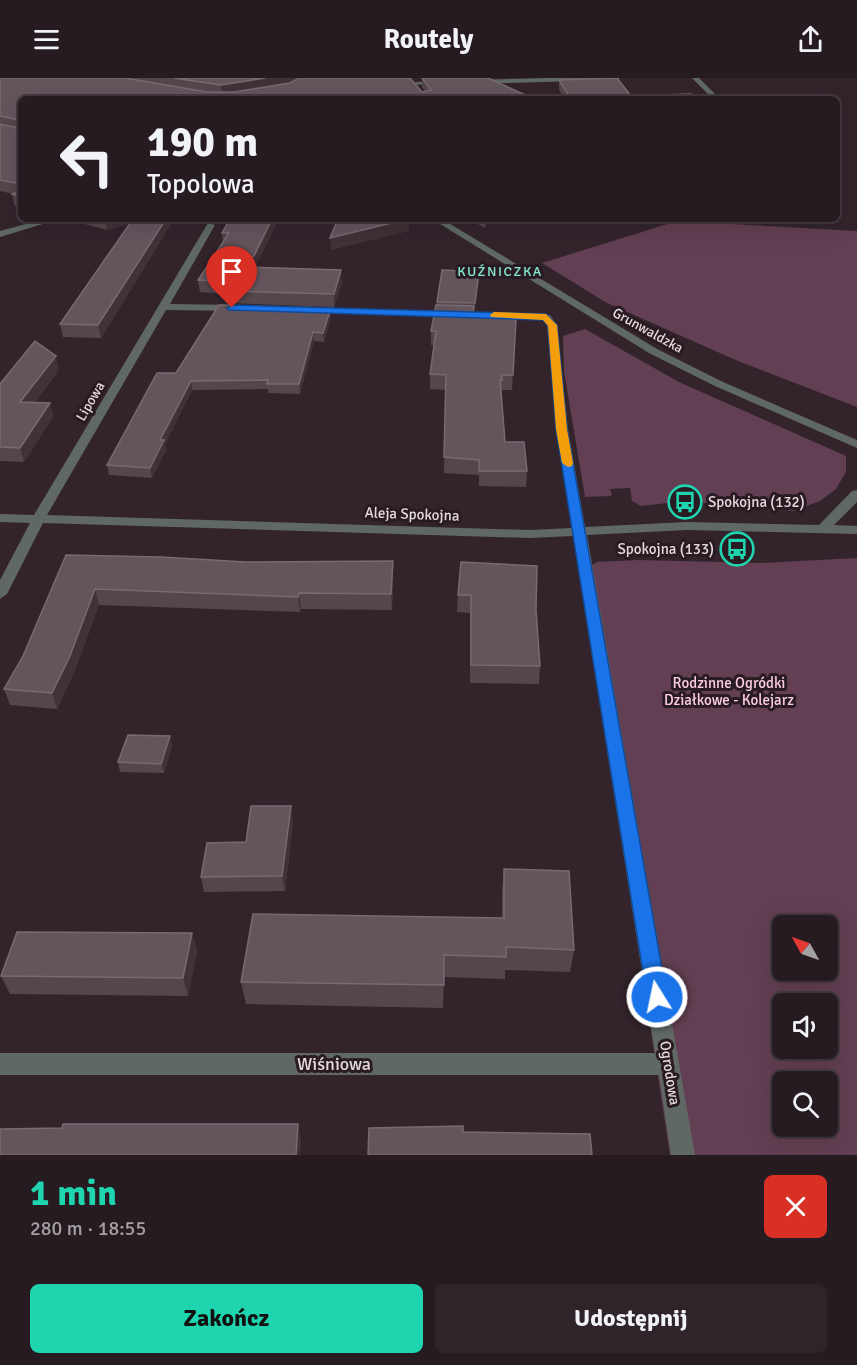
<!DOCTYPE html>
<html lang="pl">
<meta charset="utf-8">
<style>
:root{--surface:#261b21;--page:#2e242a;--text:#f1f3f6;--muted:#a4a1a5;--line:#42393f;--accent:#1ed5b0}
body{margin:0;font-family:Signika,sans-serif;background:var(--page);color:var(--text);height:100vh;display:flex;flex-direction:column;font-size:22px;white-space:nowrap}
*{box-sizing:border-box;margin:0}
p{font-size:20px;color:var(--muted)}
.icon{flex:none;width:33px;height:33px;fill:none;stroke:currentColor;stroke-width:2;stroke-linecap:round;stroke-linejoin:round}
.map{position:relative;height:1077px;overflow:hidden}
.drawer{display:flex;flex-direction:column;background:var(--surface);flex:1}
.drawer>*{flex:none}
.guide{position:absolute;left:18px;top:18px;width:822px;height:126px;border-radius:9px;box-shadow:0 6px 24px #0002,0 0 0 2px var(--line);background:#261b21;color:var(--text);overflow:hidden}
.needle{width:39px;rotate:310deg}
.tools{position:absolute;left:772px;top:837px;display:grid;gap:12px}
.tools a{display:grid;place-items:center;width:66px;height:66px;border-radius:9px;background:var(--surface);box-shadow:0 6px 24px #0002,0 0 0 2px var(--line);font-size:30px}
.pin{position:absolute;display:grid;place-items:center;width:51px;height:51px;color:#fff;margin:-62px -26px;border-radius:50% 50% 50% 0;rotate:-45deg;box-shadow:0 0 6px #0007}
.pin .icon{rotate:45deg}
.me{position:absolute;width:66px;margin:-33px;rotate:350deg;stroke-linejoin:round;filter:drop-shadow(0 0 4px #0008)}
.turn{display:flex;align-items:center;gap:21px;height:126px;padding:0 30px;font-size:27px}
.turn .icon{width:78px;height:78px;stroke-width:2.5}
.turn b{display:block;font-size:42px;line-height:51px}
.round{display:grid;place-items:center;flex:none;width:63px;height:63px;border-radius:9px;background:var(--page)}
.overview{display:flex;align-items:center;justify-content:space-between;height:102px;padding:0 30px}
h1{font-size:36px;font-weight:700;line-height:45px;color:var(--accent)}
.action{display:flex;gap:12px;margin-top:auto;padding:12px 30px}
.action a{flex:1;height:69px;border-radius:9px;background:var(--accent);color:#111;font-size:24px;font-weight:700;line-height:69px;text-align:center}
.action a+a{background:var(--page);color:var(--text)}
header{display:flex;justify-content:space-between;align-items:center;height:78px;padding:0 30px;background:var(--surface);font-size:27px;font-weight:700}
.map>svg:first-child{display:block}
.green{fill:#623f52;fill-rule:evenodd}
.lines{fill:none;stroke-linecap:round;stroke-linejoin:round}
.minor{fill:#5f6865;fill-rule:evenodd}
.tertiary{fill:#5f6865;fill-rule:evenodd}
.wall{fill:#55454d}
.shaded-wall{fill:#413139}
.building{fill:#64555d;stroke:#786a71;stroke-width:1.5}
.route{fill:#1a73e8;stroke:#114b97;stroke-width:1.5}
.slow{fill:#f59e0b}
.labels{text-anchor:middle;stroke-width:6;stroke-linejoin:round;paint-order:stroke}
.far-neighbourhood-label{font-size:14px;letter-spacing:1.5px;fill:#85e6cb;stroke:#291b22}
.far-street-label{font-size:14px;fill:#e3d9de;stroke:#291b22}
.poi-label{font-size:15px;fill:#e3d9de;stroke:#291b22;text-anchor:start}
.street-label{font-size:15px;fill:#e3d9de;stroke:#291b22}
.park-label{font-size:15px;fill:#fecce6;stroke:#291b22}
.near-street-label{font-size:18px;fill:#e3d9de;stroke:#291b22}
</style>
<header><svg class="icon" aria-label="menu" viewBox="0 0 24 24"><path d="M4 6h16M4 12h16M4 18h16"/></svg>Routely<svg class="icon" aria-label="share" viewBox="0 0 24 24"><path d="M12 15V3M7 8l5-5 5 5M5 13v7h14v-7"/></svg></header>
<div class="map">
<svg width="857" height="1077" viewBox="0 0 857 1077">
<rect width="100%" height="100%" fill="#33242c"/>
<g class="green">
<polygon points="677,143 857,153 857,329 738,283 607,225 542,185"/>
<polygon points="585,251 679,304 846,378 846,394 836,411 820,423 793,433 747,426 677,424 641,428 632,423 630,410 610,411 612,417 610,418 585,419 564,293 563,258"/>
<path d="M857 480V1077H670L581 494 597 484 638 482 761 485ZM783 848H828V892H783ZM783 926H828V970H783ZM783 1004H828V1048H783Z"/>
</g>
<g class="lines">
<g class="minor">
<polygon points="547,0 620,0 617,2 475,6 472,4 475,2"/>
<polygon points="692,0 699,0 720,21 713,21"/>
<polygon points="442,2 444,5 412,7 409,5"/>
<polygon points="45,141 59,141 0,159 0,153"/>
<polygon points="208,145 215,147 170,226 236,227 241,230 236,233 166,232 47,437 530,452 572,450 556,351 547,247 543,242 307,234 307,230 311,229 550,237 557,247 568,351 585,449 687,444 819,447 852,413 857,412 857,424 834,447 857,448 857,456 687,452 587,457 695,1077 671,1077 659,997 0,997 0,975 655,975 573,458 530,460 43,445 7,516 0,521 0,502 30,445 0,444 0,436 34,437"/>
</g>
<polygon class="tertiary" points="432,141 442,141 657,271 723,304 857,362 857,370 715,308 649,275"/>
</g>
<g class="wall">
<polygon points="0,0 296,0 296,2 422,14 425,13 422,9 422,0 415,0 488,0 534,21 21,21 21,129 15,128 12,116 14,116 0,113"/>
<polygon points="559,2 631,18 695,21 564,21 559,11"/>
<polygon points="66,141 189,141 171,146 101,260 63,259 60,246 131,145 107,152"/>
<polygon points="230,141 256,189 342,204 334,229 226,225 225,216 200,214 198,202 223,164 222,155"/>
<polygon points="469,141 486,141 485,150"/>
<polygon points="479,194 474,235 490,240 516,241 512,312 502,312 502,316 505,364 527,393 526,409 479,408 479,397 444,395 445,312 430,311 430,296 434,267 431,267 431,253 437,224"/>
<polygon points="331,239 324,264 314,263 300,316 268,315 268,311 192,312 165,366 166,372 152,400 109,397 107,387 176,295"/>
<polygon points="59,292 34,325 50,325 53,339 24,384 0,383 0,306"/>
<polygon points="66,477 393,499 392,532 301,531 300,534 99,527 74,594 57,631 10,627 4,611 23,578"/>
<polygon points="461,484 536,532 540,588 539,606 470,605 470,535 457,534 458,517"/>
<polygon points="170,658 172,668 164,695 120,694 118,684"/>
<polygon points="293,743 285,813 204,814 201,799"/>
<polygon points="504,791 574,872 570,894 505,892 505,901 444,899 443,930 246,926 241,904 502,840 502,814"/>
<polygon points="192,855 197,873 188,918 10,916 1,898"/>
</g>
<g class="shaded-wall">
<polygon points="265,0 296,0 295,3 287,6 222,17 221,7"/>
<polygon points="105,141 143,141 107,152"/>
<polygon points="166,141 189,141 171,146 101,260 98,247"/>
<polygon points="272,141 279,141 255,190 249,189 251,179"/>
<polygon points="408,141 409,153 331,172 330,160"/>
<polygon points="341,192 342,204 334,229 334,216"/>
<polygon points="331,230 331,239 324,264 323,255"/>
<polygon points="313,254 314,263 300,316 299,306"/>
<polygon points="56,278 59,292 24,338 20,324"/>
<polygon points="191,303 192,312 165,366 166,372 152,400 150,390 160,362"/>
<polygon points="50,325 53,339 24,384 20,370"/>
<polygon points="393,483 393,499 392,532 391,516"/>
<polygon points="95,511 99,527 74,594 57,631 52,615"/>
<polygon points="299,515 301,531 300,534 298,519"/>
<polygon points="170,658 172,668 164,695 161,686"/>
<polygon points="291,728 293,743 285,813 282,798"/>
<polygon points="192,855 197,873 188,918 183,900"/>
<polygon points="298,1046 301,1062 300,1077 296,1077"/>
</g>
<g class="building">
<polygon points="0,0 125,0 207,14 234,14 290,5 299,0 410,0 422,14 431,12 422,0 488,0 534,21 21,21 21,106 0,102 0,46 18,50 21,48 19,42 0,38"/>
<polygon points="174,0 265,0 221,7"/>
<polygon points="617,0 631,18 691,16 695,21 571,21 559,2"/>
<polygon points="21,113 21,119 12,116"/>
<polygon points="133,141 166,141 98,247 60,246"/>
<polygon points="230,141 272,141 254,178 251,179 249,189 341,192 334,216 225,213 231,204 198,202 229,155 222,155"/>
<polygon points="338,141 408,141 330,160"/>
<polygon points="442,192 479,194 475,225 437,224"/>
<polygon points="219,227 331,230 323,255 313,254 299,306 267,306 268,302 191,303 160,362 164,362 150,390 107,387 157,295 176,295"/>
<polygon points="436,227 474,228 473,235 490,236 490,240 516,241 513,297 502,297 502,302 500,302 505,364 524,364 527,393 479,393 479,382 444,379 446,297 430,296 436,253 431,253"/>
<polygon points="35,263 56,278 20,324 50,325 20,370 0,369 0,306"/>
<polygon points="66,477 161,479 246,484 393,483 391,516 299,515 298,519 95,511 70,578 52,615 4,611 23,578"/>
<polygon points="461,484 537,488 536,532 540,588 471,587 471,517 458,517"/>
<polygon points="128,657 170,658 161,686 118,684"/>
<polygon points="251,728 291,728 282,798 201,799 207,765 246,764"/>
<polygon points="504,791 569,793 574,872 506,869 506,879 444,877 444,907 241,904 253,836 504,840"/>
<polygon points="17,854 192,855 183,900 1,898"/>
<polygon points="63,1046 298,1046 296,1077 0,1077 0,1051 62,1050"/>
<polygon points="463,1048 463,1054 590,1056 592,1077 368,1077 369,1050"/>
</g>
<polygon class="route" points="232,227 546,236 557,247 567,351 667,919 664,925 657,928 650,925 647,919 556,351 548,248 543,242 229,232 227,230"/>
<polygon class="slow" points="494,234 546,236 557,247 567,351 573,385 572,388 568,389 562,385 556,351 548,248 543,242 491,239 490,237"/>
<defs>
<g id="bus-ring" transform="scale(1.725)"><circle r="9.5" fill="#291b22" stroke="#1ed5b0" stroke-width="1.5"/><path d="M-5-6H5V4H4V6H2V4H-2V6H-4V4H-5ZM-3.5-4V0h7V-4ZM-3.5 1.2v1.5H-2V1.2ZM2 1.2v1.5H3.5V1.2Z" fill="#1ed5b0"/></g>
</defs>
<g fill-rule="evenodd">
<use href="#bus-ring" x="685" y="424"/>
<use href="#bus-ring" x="737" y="471"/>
</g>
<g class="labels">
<g class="far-neighbourhood-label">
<text x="500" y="198">KUŹNICZKA</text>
</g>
<g class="far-street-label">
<text transform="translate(648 252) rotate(29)" y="5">Grunwaldzka</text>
<text transform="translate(90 323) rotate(-60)" y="5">Lipowa</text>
</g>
<g class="poi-label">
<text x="708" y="429">Spokojna (132)</text>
<text x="714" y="476" text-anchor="end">Spokojna (133)</text>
</g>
<g class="street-label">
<text transform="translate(412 436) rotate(2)" y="5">Aleja Spokojna</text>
<text transform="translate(670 995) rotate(81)" y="5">Ogrodowa</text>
</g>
<g class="park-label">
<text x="729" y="610">Rodzinne Ogródki<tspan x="729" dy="17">Działkowe - Kolejarz</tspan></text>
</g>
<g class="near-street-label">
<text x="334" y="992">Wiśniowa</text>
</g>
</g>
</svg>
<div class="tools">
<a><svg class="needle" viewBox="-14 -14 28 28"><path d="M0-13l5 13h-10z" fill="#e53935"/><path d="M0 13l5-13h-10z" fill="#a4a1a5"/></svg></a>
<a><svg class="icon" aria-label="sound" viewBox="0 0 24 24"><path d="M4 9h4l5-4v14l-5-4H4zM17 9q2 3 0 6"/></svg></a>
<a><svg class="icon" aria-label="search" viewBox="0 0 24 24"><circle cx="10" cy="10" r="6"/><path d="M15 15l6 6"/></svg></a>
</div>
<div class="pin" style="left:232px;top:230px;background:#d93025"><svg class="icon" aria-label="arrive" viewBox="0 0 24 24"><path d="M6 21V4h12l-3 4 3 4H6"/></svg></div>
<svg class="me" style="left:657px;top:919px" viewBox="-20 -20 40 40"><circle r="17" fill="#1a73e8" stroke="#fff" stroke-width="3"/><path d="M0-11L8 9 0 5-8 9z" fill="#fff"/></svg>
<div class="guide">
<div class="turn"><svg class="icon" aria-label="left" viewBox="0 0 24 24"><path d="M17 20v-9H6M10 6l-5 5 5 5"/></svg><div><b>190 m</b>Topolowa</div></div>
</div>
</div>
<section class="drawer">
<div class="overview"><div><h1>1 min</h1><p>280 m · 18:55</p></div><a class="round" style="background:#d93025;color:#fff"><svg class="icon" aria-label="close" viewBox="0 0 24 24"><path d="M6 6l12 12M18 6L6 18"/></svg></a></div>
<div class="action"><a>Zakończ</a><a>Udostępnij</a></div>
</section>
